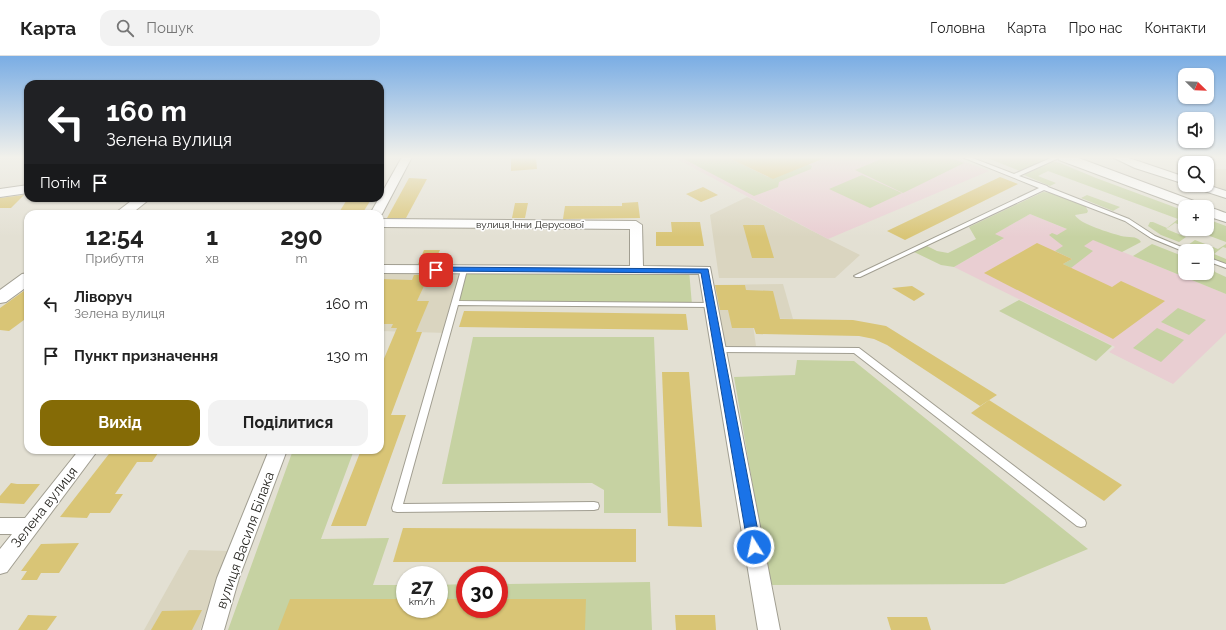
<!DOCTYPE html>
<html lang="uk">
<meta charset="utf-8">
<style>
:root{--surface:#fff;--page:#f2f2f2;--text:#222;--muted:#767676;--line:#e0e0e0;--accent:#856b06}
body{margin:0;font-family:Raleway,sans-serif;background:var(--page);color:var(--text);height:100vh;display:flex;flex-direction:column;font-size:15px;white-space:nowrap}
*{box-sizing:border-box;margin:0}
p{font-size:13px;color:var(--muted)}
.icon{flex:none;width:22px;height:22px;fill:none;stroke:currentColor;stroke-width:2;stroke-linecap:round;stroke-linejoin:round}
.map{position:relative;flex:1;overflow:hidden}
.details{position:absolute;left:24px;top:154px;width:360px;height:244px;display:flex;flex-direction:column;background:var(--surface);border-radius:12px;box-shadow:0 1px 3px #0004}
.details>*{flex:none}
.hud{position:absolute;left:24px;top:24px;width:360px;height:122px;border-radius:12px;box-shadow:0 1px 3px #0004;background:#202124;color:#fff;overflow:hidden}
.needle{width:26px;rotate:113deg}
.fabs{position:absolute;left:1178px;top:12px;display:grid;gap:8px}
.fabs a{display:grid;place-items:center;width:36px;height:36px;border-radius:8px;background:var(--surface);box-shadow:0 1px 3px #0004;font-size:20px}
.speed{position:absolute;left:396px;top:510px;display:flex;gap:8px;font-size:20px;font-weight:700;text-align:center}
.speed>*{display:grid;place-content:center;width:52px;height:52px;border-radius:50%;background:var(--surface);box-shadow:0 1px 3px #0004;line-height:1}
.speed small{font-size:10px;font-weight:400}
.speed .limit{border:6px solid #d22;background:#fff;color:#111}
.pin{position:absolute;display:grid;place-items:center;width:34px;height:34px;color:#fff;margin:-17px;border-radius:8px;box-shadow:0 2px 6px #0006}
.me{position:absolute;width:44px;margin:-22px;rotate:350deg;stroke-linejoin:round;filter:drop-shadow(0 0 3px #0008)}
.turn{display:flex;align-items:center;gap:14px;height:84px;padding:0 16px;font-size:18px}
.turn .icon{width:52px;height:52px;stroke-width:2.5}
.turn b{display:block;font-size:28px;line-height:34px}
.then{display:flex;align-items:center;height:38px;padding:0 16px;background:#0003;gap:8px;font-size:15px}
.eta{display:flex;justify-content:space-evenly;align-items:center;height:68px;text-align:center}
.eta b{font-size:24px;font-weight:700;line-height:28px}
.button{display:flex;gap:8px;margin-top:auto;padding:8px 16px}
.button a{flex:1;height:46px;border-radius:12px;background:var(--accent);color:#fff;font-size:16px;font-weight:700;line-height:46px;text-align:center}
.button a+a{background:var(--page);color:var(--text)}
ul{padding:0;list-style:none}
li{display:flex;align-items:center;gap:12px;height:52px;padding:0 16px}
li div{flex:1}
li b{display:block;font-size:15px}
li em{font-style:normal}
header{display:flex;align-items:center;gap:24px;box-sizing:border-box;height:56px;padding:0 20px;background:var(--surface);border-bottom:1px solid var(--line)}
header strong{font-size:19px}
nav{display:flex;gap:22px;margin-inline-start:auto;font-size:14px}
.search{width:280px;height:36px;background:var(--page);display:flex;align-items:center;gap:10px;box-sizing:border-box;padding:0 14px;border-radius:12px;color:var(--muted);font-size:15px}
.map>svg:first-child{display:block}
.built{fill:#dad5c0}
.education{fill:#e9ced2}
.green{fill:#c6d2a2}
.building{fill:#d9c576}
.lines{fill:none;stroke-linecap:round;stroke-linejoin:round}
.service-casing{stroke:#a19e91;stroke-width:2}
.minor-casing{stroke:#a19e91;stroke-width:2}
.tertiary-casing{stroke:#a19e91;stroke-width:2}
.service{fill:#fff;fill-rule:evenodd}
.minor{fill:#fff;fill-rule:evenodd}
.tertiary{fill:#fff;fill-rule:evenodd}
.route{fill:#1a73e8;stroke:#114b97}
.labels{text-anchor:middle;stroke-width:3;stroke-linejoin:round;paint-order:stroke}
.far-street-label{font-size:10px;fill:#201f1a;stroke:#fff}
.near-street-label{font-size:14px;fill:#201f1a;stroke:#fff}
</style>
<header>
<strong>Карта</strong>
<div class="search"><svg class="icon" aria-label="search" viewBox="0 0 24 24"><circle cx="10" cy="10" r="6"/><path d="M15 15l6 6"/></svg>Пошук</div>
<nav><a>Головна</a><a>Карта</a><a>Про нас</a><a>Контакти</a></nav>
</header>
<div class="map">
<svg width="1226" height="574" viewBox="0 0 1226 574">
<rect width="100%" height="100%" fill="#e3e0d3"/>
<g class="built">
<polygon points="1207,113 1226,113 1226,137 1207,129"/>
<polygon points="747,141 828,183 860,199 835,222 719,222 710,159"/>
<polygon points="380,213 464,214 447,277 380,275"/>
<polygon points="783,228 793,263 752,262 756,290 723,290 712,229"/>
<polygon points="189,494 229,495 200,574 144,574"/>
</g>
<g class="education">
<polygon points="673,101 953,101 989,115 828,183"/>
<polygon points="1030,158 1226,238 1226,277 1173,328 1109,296 1115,291 954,211 1003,183 994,178"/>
</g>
<g class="green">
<polygon points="680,101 727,101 768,121 784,115 792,101 812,110 811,113 779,126 778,131 754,140"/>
<polygon points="886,101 948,101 964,107 903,137 855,114"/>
<polygon points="985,101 1041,101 1045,104 1020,115"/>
<polygon points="1052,105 1060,107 1096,122 1185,155 1185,171 1175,167 1166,173 1186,181 1179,186 1161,179 1148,170 1150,166 1153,166 1167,172 1178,163 1048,115 1038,120 1056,127 1050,130 1024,119"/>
<polygon points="862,119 902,137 870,152 829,133"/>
<path d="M1043 136 1055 137 1085 149 1088 155 1087 157 1075 159C1079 168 1111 177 1121 180 1128 182 1137 179 1141 186L1122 196 1093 184 1084 190 1093 195 1071 212 1063 208 1072 203 1055 195 1063 190 1049 179 1052 177 1057 179 1067 173 1030 158 995 178 1004 182 954 211 941 209 912 195 925 189 937 195 948 197 976 183 969 171Z"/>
<polygon points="1087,139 1120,151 1113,155 1081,142"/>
<polygon points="1207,163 1226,170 1226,186 1191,173 1207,173"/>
<polygon points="1195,184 1218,193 1226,188 1226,192 1223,191 1214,198 1226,203 1226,208 1207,200 1207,195 1201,195 1188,189"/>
<polygon points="1152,188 1185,201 1185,217 1207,217 1207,209 1213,212 1215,216 1226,221 1226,238 1133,200"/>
<polygon points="464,214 689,214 692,249 455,247"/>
<polygon points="1019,244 1112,290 1096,305 999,255"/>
<polygon points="1178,252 1206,264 1189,279 1161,266"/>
<polygon points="1157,272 1184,284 1161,306 1133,292"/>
<polygon points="473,281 654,281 661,457 604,457 604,434 592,427 442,428"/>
<polygon points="797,304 854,305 1088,493 1004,528 770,529 734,321 795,319"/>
<polygon points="293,394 354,394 321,483 389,482 373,529 405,529 405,553 439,553 439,529 465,528 465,553 499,553 499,528 650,526 652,574 228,574"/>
</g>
<g class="building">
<polygon points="511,101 536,101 537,113 511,115"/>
<polygon points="727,101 827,101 773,123"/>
<polygon points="1000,121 1018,128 905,184 887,175"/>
<polygon points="409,122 427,123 406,162 387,162"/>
<polygon points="703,131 718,139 701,146 686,138"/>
<polygon points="24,139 11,152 0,152 0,142"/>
<polygon points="348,142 372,142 362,158 338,158"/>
<polygon points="638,146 640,162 563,163 565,150 622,150 622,147"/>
<polygon points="515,147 528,147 525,162 512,162"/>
<polygon points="671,166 700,166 704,190 656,190 656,176 672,176"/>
<polygon points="743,169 764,169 774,202 752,202"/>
<polygon points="1037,187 1072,203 1063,208 1112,231 1121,225 1165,245 1113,283 984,217"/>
<polygon points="424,194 440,194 433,208 418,208"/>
<polygon points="414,219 429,219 417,245 429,245 416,276 422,276 391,359 406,359 366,470 331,470 361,394 380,394 380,312 397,272 391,272 393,268 380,268 380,223 412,224"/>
<polygon points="715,229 745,229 746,234 773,235 780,263 853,264 886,270 997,339 980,350 887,289 874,283 859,280 756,278 754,272 732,272 728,254 720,254"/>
<polygon points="912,230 925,238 914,245 892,232"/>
<polygon points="28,232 28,261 9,275 0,274 0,252"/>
<polygon points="464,255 686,258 688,274 459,271"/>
<polygon points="662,316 689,316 702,471 668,470"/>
<polygon points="989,344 1122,429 1104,445 971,357"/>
<polygon points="112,394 160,394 152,406 137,406 115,438 123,438 110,457 90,457 87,462 60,461"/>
<polygon points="11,427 17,428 40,428 24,448 0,447 0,440"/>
<polygon points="403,472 636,473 636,506 393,506"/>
<polygon points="79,487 59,517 41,517 37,524 21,524 27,515 21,515 41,488"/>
<polygon points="290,543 405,543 405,553 439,553 439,543 465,543 465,553 499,553 499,543 586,543 585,574 278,574"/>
<polygon points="202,554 192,574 151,574 162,555"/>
<polygon points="28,559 57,560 47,574 18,574"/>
<polygon points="675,559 715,559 716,574 676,574"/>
<polygon points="887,561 927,561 931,574 891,574"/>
</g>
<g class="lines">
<g class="service-casing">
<g id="service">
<polygon points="962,101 970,101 1014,118 1053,101 1061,101 1019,120 1047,130 1048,131 1129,163 1155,180 1191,195 1185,195 1185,196 1151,182 1125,165 1044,134 860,221 856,221 854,220 856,219 1039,132"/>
<polygon points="1207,201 1226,208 1226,212 1207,205"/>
<polygon points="464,212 467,214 459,245 711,247 715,249 711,251 458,249 403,448 594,446 598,447 599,450 598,453 594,454 397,456 393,455 392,452 461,214"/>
<polygon points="719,291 859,292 1085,464 1086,467 1085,470 1081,471 1077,470 854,297 716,296 715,294"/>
</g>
</g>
<g class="minor-casing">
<g id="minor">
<polygon points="402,101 412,101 382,158 380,160 380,158 370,158"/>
<polygon points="1112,101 1126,101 1185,121 1185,128 1135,112"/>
<polygon points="1191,129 1207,129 1226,135 1226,142 1192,131"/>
<polygon points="380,163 636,165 642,169 643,210 710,211 780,574 758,574 699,218 380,217 380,209 630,210 630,173 380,171"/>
<polygon points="79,394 98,394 7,516 0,518 0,493 12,478 0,478 0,462 25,462"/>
<polygon points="269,394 287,394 239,522 224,574 202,574 217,522"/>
</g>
</g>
<g class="tertiary-casing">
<g id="tertiary">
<polygon points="1058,101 1076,101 1202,148 1204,151 1185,151 1059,104"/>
<polygon points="28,129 28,137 0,141 0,133"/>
<polygon points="135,142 151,142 131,158 114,158"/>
<path d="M1205 151C1212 151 1219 155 1226 157V166L1207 160V151Z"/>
<polygon points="28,217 28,230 6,246 0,247 0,234 22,218"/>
</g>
</g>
<use href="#service" class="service"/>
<use href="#minor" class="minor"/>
<use href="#tertiary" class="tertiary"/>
</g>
<linearGradient id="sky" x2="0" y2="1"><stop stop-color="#7aade4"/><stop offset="0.56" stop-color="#f2f1eb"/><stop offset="1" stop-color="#f2f1eb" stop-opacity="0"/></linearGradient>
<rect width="1226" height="181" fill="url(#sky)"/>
<polygon class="route" points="436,211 708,213 761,491 759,495 754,497 750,495 748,491 701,217 433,215 433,212"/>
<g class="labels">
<g class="far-street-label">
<text x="530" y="172">вулиця Інни Дерусової</text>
</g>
<g class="near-street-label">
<text transform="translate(44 451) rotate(-52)" y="5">Зелена вулиця</text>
<text transform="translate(245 484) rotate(-70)" y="5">вулиця Василя Білака</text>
</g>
</g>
</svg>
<div class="fabs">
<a><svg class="needle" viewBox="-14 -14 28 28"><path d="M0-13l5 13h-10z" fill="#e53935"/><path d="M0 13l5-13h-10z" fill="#767676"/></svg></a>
<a><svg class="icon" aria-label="sound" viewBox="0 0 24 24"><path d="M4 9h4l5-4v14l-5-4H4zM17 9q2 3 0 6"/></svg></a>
<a><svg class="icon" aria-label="search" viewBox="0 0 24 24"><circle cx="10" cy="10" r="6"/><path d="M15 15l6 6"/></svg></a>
<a>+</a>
<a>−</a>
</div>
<div class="speed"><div>27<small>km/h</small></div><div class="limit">30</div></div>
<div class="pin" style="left:436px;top:214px;background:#d93025"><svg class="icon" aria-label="arrive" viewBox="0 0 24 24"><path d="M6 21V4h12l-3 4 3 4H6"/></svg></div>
<svg class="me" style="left:754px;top:491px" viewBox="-20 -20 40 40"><circle r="17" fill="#1a73e8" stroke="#fff" stroke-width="3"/><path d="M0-11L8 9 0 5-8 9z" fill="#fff"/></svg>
<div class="hud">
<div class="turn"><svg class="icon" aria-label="left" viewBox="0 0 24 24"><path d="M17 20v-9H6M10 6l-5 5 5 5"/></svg><div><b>160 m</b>Зелена вулиця</div></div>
<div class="then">Потім<svg class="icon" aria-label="arrive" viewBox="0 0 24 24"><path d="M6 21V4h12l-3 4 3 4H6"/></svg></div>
</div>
<section class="details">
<div class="eta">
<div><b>12:54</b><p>Прибуття</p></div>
<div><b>1</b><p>хв</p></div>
<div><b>290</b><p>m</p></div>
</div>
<ul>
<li><svg class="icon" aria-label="left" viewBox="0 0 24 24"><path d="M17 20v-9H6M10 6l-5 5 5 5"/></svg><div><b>Ліворуч</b><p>Зелена вулиця</p></div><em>160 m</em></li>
<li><svg class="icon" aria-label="arrive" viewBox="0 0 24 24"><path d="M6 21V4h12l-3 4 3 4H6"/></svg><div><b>Пункт призначення</b></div><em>130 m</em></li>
</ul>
<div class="button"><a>Вихід</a><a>Поділитися</a></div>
</section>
</div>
